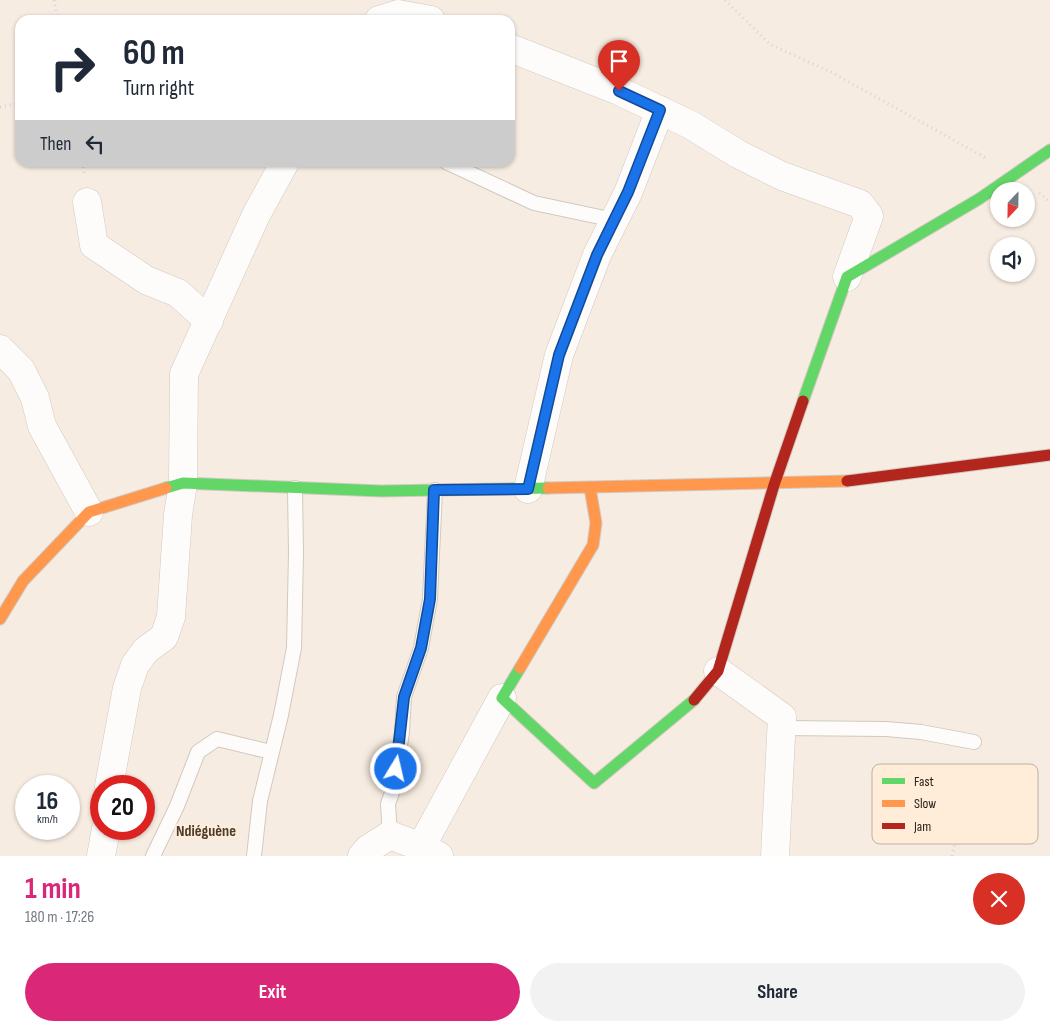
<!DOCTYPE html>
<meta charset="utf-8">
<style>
:root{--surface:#fff;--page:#f2f2f3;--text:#1f2937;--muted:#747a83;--accent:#db2777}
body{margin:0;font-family:"Sofia Sans Condensed",sans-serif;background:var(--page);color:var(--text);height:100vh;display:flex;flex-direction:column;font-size:19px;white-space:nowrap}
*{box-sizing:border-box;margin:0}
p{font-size:16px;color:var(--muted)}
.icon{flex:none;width:28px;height:28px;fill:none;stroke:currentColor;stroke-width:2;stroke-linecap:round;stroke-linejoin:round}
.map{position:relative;height:856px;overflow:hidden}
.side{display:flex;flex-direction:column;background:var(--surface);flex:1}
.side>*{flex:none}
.guide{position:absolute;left:15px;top:15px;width:500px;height:152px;border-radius:15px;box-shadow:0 1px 4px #0004;background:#fff;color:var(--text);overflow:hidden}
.needle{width:32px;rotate:202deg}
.controls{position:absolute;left:990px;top:182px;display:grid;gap:10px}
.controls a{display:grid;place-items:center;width:45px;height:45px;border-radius:50%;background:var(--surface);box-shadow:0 1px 4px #0004;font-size:25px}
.speed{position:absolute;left:15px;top:775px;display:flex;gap:10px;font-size:25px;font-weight:700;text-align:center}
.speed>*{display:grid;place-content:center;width:65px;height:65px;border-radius:50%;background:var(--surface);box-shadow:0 1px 4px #0004;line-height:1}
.speed small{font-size:12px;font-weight:400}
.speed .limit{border:8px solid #d22;background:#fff;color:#111}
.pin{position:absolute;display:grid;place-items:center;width:42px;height:42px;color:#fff;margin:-51px -21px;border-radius:50% 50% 50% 0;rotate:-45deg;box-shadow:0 0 5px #0007}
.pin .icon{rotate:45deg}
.me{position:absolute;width:55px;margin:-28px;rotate:9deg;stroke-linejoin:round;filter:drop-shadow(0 0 4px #0008)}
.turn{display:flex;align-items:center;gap:18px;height:105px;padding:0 25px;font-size:22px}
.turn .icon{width:65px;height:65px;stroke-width:2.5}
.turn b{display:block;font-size:35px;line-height:42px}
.then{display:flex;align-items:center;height:48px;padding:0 25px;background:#0003;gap:10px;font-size:19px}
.round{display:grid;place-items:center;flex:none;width:52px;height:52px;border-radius:26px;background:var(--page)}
.summary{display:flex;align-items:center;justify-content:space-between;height:85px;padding:0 25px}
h1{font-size:30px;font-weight:700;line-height:38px;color:var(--accent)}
.cta{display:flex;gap:10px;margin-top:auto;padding:10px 25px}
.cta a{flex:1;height:58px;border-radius:30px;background:var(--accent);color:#fff;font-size:20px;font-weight:700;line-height:58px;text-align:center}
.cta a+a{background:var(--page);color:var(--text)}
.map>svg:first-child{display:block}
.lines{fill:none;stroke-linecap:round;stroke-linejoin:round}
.lane-casing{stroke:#d1c9c1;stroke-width:16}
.street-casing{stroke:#d1c9c1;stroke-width:29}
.fast-casing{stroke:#d1c9c1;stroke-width:13}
.slow-casing{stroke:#d1c9c1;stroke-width:13}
.jam-casing{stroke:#d1c9c1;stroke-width:13}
.path{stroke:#d7d4d1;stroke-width:3;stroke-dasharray:1 4;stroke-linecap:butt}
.lane{stroke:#fefcfa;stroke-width:14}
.street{stroke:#fefcfa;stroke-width:28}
.fast{stroke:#63d668;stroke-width:11}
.slow{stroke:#ff974d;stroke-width:11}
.jam{stroke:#b3261e;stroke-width:11}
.route-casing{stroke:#114b97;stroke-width:12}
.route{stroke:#1a73e8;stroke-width:9}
.labels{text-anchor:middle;stroke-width:4.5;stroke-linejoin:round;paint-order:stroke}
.quarter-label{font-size:16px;font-weight:bold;fill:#4b3c2d;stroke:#ffedd9}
.key{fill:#ffedd9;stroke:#beb0a0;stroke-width:1}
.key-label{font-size:14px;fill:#28211a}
</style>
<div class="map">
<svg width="1050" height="856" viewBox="0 0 1050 856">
<rect width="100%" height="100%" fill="#f7ece1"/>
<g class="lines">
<g class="lane-casing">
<g id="lane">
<polyline points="446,162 534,203 614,220"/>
<polyline points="781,728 886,729 921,732 974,742"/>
<polyline points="390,835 388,804 394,787 402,732 404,697 421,648 430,599 435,490"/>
<polyline points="153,856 177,806 198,752 217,739 271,752"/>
<polyline points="254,856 260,801 281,715 294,648 296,553 295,488"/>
</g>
</g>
<g class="street-casing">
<g id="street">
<polyline points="379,20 398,14 431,20"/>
<polyline points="510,48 619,91 691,125 738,154 782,176 860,204 869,216 847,277"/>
<polyline points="87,202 94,245 146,280 178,293 209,321"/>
<polyline points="0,349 21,370 35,398 42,426 89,512"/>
<polyline points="528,489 559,355 597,255 628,193 660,110"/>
<polyline points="718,671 782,717 775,856"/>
<polyline points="109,786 127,688 135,665 146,650 164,637 171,617 178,515 183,483 184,374 256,215 285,162"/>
<polyline points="101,856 106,829"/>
<polyline points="362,856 368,849 390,835 421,847"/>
<polyline points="439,856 421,847 502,698"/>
</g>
</g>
<g class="fast-casing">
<g id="fast">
<polyline points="803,401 847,277 979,199 1050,150"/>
<polyline points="166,488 183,483 381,491 548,488"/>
<polyline points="520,668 502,698 594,783 694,700"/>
</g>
</g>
<g class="slow-casing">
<g id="slow">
<polyline points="548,488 847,481"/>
<polyline points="0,619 23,581 89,512 166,488"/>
<polyline points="520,668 593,545 596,523 590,488"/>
</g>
</g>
<g class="jam-casing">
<g id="jam">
<polyline points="847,481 1050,455"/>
<polyline points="694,700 718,671 774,485 803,401"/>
</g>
</g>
<g class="path">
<polyline points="54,0 58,20"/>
<polyline points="725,0 771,45 831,72 986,158"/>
<polyline points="0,107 20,103"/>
<polyline points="83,162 84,174"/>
<polyline points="1039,193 1050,202"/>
<polyline points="952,856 964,805 971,765"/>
</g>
<use href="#lane" class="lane"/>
<use href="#street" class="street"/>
<use href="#fast" class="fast"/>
<use href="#slow" class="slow"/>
<use href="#jam" class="jam"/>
</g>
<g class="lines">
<g class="route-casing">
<polyline id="route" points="396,769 404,697 421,648 430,599 434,490 528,489 559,355 597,255 628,192 660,110 619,91"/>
</g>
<use href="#route" class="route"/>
</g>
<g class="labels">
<g class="quarter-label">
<text x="206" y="836">Ndiéguène</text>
</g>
</g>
<rect x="872" y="764" width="166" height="80" rx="8" class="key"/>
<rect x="882" y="778" width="23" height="6" fill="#63d668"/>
<rect x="882" y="800" width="23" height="7" fill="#ff974d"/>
<rect x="882" y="823" width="23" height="6" fill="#b3261e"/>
<g class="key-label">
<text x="914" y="786">Fast</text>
<text x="914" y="808">Slow</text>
<text x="914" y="831">Jam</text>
</g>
</svg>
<div class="controls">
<a><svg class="needle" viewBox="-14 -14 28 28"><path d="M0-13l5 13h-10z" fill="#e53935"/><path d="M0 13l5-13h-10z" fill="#747a83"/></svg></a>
<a><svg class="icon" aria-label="sound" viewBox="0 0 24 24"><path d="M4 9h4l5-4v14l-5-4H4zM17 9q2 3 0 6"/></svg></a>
</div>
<div class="speed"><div>16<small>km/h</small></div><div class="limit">20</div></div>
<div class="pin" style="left:619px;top:91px;background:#d93025"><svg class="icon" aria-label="arrive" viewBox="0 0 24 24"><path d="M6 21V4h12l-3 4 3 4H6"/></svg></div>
<svg class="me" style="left:396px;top:769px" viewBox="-20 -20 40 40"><circle r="17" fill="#1a73e8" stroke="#fff" stroke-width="3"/><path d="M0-11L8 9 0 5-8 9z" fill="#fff"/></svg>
<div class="guide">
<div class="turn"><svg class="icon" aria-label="right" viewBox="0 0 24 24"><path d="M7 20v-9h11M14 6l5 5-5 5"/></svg><div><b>60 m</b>Turn right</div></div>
<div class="then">Then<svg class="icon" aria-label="left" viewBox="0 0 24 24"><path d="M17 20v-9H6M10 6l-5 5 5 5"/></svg></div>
</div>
</div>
<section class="side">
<div class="summary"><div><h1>1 min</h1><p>180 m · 17:26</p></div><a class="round" style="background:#d93025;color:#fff"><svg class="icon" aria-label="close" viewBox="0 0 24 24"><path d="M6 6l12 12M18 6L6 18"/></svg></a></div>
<div class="cta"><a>Exit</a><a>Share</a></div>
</section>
